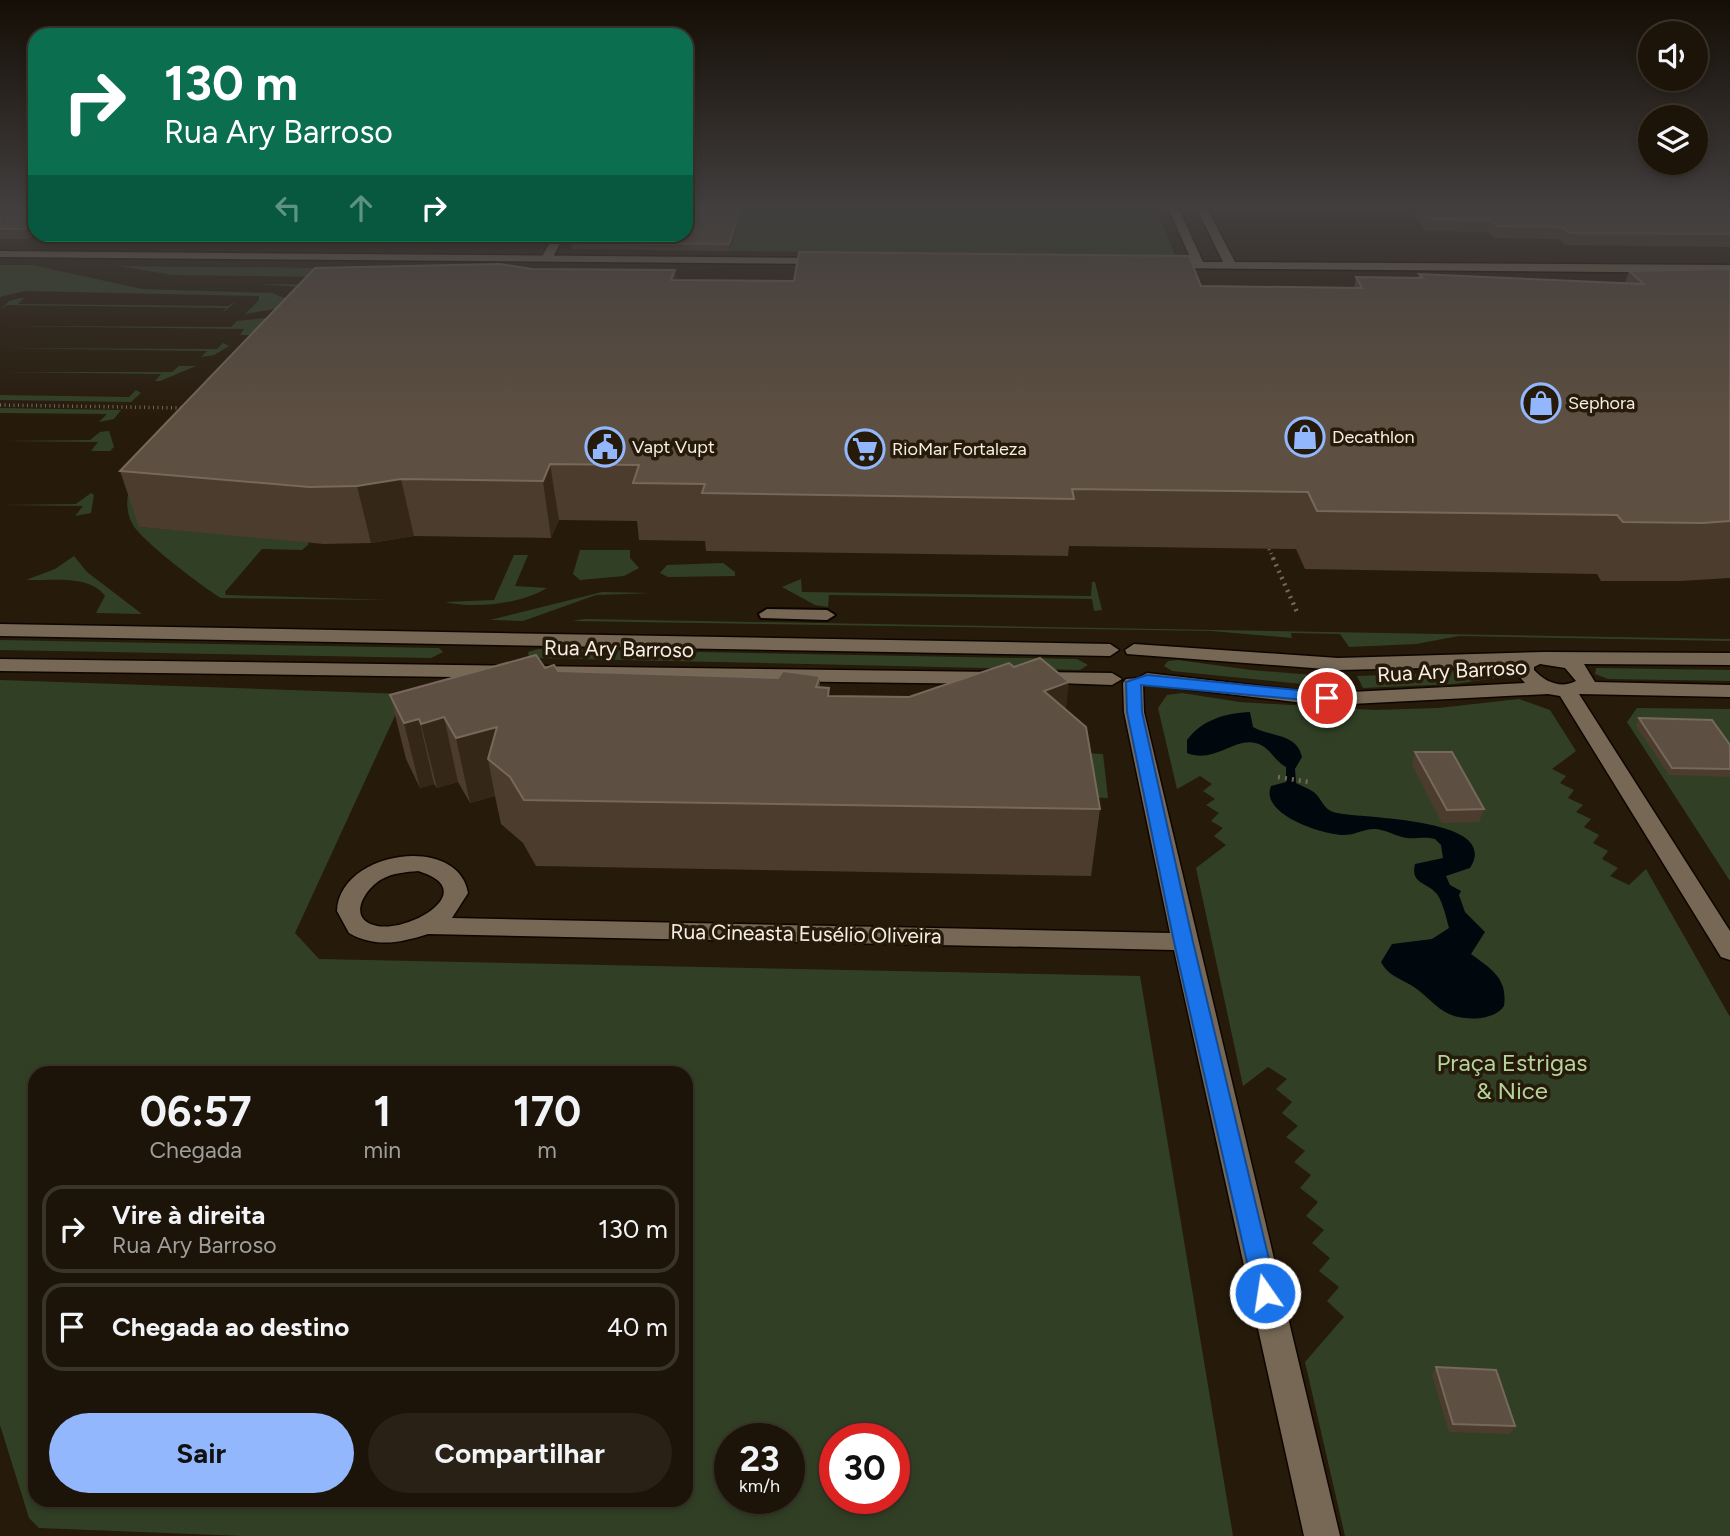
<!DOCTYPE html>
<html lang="pt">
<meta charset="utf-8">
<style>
:root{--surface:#1c1408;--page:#292116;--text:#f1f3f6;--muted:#a09e9c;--line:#3a3329;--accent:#92b7fd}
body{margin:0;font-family:Figtree,sans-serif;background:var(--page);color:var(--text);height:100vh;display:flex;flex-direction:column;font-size:26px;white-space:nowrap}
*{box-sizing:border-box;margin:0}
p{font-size:23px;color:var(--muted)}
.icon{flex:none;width:38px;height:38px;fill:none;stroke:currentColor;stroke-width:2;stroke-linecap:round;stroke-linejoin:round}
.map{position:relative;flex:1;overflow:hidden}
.sheet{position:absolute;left:28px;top:1066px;width:665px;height:441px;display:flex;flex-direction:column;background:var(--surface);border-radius:21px;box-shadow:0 4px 10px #0003,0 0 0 2px var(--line)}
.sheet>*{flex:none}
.top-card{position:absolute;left:28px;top:28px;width:665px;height:214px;border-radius:21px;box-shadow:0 4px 10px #0003,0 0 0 2px var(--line);background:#0b6e4f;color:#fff;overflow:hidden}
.tools{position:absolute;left:1638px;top:21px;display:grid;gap:14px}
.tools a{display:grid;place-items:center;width:70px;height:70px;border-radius:50%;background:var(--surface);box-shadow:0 4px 10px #0003,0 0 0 2px var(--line);font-size:35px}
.speed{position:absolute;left:714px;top:1423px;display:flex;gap:14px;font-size:35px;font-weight:700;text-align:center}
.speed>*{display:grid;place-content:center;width:91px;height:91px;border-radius:50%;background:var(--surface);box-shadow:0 4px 10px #0003,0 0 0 2px var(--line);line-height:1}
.speed small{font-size:18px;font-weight:400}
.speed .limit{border:10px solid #d22;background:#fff;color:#111}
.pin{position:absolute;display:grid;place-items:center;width:60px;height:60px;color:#fff;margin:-30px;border:4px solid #fff;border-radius:50%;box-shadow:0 2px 7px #0007}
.me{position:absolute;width:77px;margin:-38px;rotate:347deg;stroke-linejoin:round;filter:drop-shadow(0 0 5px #0008)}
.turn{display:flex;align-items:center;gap:24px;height:147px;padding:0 21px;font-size:32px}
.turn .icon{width:91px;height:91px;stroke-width:2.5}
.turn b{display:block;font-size:49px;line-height:60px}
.lanes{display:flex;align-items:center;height:66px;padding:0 21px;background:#0003;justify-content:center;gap:35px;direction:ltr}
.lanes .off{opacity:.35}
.eta{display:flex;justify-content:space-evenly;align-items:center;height:119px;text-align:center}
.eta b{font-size:42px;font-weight:700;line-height:49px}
.cta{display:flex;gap:14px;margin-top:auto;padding:14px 21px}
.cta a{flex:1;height:80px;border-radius:42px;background:var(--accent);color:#111;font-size:28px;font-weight:700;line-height:80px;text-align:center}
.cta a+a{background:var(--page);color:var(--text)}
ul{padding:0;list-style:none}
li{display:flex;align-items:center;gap:21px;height:88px;margin:0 14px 10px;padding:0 7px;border:4px solid var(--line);border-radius:21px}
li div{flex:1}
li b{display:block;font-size:26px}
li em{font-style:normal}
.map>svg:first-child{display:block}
.green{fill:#314025;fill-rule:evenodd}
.water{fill:#00080e}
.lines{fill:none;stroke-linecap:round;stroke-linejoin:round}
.lane-casing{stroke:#0f0500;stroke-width:4}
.street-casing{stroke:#0f0500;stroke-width:3}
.secondary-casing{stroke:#0f0500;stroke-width:3}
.path-far1{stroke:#74695b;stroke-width:3.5;stroke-dasharray:1 3.5;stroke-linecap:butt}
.path{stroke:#74695b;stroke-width:4.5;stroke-dasharray:2 5;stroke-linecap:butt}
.lane{fill:#766855;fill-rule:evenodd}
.street{fill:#766855;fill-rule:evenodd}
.secondary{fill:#766855;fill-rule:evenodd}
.wall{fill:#4b3c2e}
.shaded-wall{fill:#342717}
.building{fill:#5d4f41;stroke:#76685b;stroke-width:2}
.route{fill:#1a73e8;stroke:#114b97;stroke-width:2}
.labels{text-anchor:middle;stroke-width:7;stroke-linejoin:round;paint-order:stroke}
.far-poi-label{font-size:18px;fill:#f7eee4;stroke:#261a0a;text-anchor:start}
.street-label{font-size:21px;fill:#f7eee4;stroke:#261a0a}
.near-park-label{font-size:24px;fill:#b4d49b;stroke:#261a0a}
</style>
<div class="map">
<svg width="1730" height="1536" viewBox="0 0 1730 1536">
<rect width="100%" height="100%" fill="#261a0a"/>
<g class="green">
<polygon points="743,207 1156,207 1175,255 730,251"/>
<polygon points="0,265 32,265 142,289 272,293 287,299 275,309 245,314 259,300 259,296 25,291 0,297"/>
<polygon points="118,266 514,270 520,279 173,275"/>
<polygon points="260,284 376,285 249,335 240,335 244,329 0,326 231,327 237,321 276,317 297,287"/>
<polygon points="21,298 24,298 18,304 228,306 237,301 222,313 226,308 7,305 0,310 9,301"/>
<polygon points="223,343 229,346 214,355 201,357 207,351 0,348 217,349"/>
<polygon points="179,366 196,366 160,381 155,381 161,374 0,372 172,372"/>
<polygon points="136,390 141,393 131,402 0,400 0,395 129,397"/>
<polygon points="0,408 121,410 114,419 99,422 107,414 0,413"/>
<polygon points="109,431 114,447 110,451 91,451 98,442 0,441 90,440 100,432"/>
<path d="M131 486 140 527 306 541 309 544 302 550 262 549 225 592 226 595 390 600 221 598C201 586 149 546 135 528 126 516 125 498 131 486Z"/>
<polygon points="91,493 94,495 91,513 75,516 83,506 0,505 76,504"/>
<polygon points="580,550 630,550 630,558 639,568 624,576 580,580 573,574"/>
<path d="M514 555H528L515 586 547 588C521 604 474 609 445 602L494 600Z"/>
<path d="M74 556 87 572 142 614 96 613 105 596C90 574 49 581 26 580L55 569Z"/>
<polygon points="723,563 735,572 735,576 668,577 660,573 667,565"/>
<polygon points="801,579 802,592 1091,596 1092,582 1095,582 1102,610 1094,611 1092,599 829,595 828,607 815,605 782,587"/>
<polygon points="602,592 652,593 596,595 523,621 490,620"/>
<polygon points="585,619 1730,639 1730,641 1459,636 1416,644 1349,647 1340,634 1291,633 1292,638 1211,631 572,621"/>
<polygon points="0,640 439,648 443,652 431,658 0,650"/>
<polygon points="538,649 1077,659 1088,665 1080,670 529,658 528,652"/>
<polygon points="1178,660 1251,670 1326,676 1331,687 1172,671 1164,666 1168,661"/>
<polygon points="1500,666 1512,668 1518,675 1454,684 1363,688 1357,676 1419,674"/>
<polygon points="1596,668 1730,670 1730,681 1608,679 1595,674"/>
<path d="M0 680 405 694 295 933 319 959 1140 976 1233 1536H243L39 1528 29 1518 0 1425ZM35 1073H686V1500H35ZM730 1438H789V1498H730ZM835 1438H894V1498H835Z"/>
<polygon points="1182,693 1240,702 1374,710 1438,708 1519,699 1550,710 1576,751 1552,769 1566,776 1560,783 1574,790 1568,798 1583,805 1576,812 1591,819 1584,827 1599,835 1593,843 1608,851 1602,859 1618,868 1610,876 1629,885 1646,869 1730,1017 1730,1536 1345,1536 1305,1362 1344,1317 1327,1301 1339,1287 1319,1271 1330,1258 1312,1243 1324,1230 1306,1216 1318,1202 1300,1188 1311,1175 1294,1162 1305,1151 1286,1137 1298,1126 1282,1113 1292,1102 1276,1089 1287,1079 1268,1067 1243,1086 1196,868 1226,845 1214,836 1223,828 1211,821 1219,813 1206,805 1215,799 1203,791 1212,784 1200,776 1177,789 1158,708 1167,695"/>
<polygon points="1637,708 1730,709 1730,881 1627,722"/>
<polygon points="1066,752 1103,754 1108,798 1071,797"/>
</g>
<path class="water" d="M1250 712 1253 727C1270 737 1297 733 1302 757L1295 769 1296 783C1302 786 1310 789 1315 793 1322 800 1324 809 1333 812 1350 819 1504 815 1470 868L1446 876 1450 885 1461 891 1459 895 1465 912 1485 932 1471 954C1491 969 1508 978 1504 1006 1494 1021 1464 1021 1449 1014 1436 1008 1426 995 1414 987 1402 979 1388 976 1381 962L1392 944 1432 939 1449 928C1446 917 1443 903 1437 894 1427 882 1410 884 1415 864L1443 858 1441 845 1435 839C1425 836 1417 839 1407 838 1397 837 1387 830 1376 829 1365 828 1355 835 1344 835 1323 835 1259 814 1271 786L1286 782V767C1276 762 1270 749 1261 745 1237 733 1216 765 1187 753V740C1202 720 1225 713 1250 712Z"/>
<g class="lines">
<g class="lane-casing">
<polygon id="lane" points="767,609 827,610 835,615 827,620 761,618 759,614"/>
</g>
<g class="street-casing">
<g id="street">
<polygon points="554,234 565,234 551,261 543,261 541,259"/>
<polygon points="0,624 1110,644 1119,650 1110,656 0,636"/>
<path d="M1134 644 1338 658 1544 652 1730 653V665L1584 664 1595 682 1730 685V697L1579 694 1730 931V960L1721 957 1560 696 1548 694 1351 704 1304 703 1143 684 1144 712 1340 1536H1304L1174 950 428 934C400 943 375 948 349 933L337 911C339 851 458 833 468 893L452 918 1170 933 1124 712 1123 683 1126 679 1138 678 1147 673 1304 691 1351 692 1525 683 1514 671V666L1338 670 1127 654 1125 650ZM1540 664 1565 668 1576 681C1561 689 1545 682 1534 670V667ZM418 871C482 890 411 932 377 926 346 920 364 889 382 879 393 873 406 872 418 871Z"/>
<polygon points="0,659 995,672 1005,678 995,684 0,671"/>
<polygon points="1038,672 1112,673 1122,679 1112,685 1031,682 1028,678 1031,674"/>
</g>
</g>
<g class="secondary-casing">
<g id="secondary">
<polygon points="1168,207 1178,207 1203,262 1223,262 1196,207 1206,207 1235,262 1730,265 1730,273 1164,268 1158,265 1160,263 1192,262"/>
<polygon points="0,251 824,258 830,261 824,264 0,257"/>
</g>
</g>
<g class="path-far1">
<polyline points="0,405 185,408"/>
<polyline points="1269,549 1274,560"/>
</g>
<g class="path">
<polyline points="1273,558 1297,612"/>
<polyline points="1278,777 1309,782"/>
</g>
<use href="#lane" class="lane"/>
<use href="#street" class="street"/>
<use href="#secondary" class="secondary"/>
</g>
<g class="wall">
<polygon points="0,207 35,207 35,234 27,239 0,239"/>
<polygon points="686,207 743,207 730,251 572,249 571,243"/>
<polygon points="1406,207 1730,207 1730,247 1565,245 1559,239 1494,238 1488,232 1426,231"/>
<polygon points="532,269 675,270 676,280 1354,287 1356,277 1418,278 1419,274 1625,283 1629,271 1730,269 1730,578 1680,581 1601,581 1597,574 1305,569 1296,549 1069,546 1068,556 706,551 705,541 639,540 637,521 559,520 551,538 414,536 371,543 324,544 139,527 120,471"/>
<polygon points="545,668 558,671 778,678 820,676 820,688 829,696 1066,710 1100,809 1091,876 536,866 523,843 501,824 495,796 470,803 458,782 437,788 434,784 420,788 406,759 390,695"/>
<polygon points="1639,718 1730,745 1730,777 1669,775 1636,726"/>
<polygon points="1415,752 1484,809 1479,822 1442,823 1412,765"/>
<polygon points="1436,1367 1515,1426 1510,1434 1449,1432 1432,1375"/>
</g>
<g class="shaded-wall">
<polygon points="741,207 743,207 730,251 729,244"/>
<polygon points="35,222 35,234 27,239 24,229"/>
<polygon points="675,270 679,317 671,280"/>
<polygon points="550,464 559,520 551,538 543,481"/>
<polygon points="401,479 414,536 371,543 357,486"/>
<polygon points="1069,682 1062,746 1044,691"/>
<polygon points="444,717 458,782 437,788 421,724"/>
<polygon points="419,719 434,784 420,788 404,723"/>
<polygon points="497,727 488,759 495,796 470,803 456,738"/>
</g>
<g class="building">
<polygon points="0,207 35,207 35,222 24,229 0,229"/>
<polygon points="686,207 741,207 729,244 571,243 576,234 686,234"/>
<polygon points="1419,207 1730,207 1730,234 1569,233 1562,227 1497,226 1491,220 1429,219"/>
<polygon points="799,252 1189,256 1201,286 1362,288 1356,277 1423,278 1419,274 1644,284 1629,271 1730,269 1730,521 1703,523 1623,522 1617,515 1317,511 1308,492 1072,489 1074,499 702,493 705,484 633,483 639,465 550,464 543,481 401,479 357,486 309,487 120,471 315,268 500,264 532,269 675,270 671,280 794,281"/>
<polygon points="536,655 545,668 554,665 558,671 778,678 783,671 820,676 816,687 829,688 828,696 909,697 1009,663 1014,667 1040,658 1069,682 1044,691 1086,727 1100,809 524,800 510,777 488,759 497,727 456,738 444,717 421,724 419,719 404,723 390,695"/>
<polygon points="1639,718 1712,720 1730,745 1730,769 1672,768"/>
<polygon points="1415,752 1452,752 1484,809 1447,810"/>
<polygon points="1436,1367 1496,1370 1515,1426 1453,1424"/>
</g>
<linearGradient id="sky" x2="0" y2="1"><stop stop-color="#150e06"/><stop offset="0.49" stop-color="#413e3e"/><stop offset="1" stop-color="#413e3e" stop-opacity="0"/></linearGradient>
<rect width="1730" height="422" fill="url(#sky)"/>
<polygon class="route" points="1147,675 1327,693 1335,698 1327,702 1141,685 1142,712 1193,942 1277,1293 1274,1300 1265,1303 1257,1300 1254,1293 1174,942 1127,712 1126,682"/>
<defs>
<g id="shop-ring" transform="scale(2.0125)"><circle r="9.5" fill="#261a0a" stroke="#92b7fd" stroke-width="1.5"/><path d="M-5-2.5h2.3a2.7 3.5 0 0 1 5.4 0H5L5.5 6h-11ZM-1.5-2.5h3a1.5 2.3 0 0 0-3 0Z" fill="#92b7fd"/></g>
<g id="civic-ring" transform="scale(2.0125)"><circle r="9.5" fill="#261a0a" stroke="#92b7fd" stroke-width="1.5"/><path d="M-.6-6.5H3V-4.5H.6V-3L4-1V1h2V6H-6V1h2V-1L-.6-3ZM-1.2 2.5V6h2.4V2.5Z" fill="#92b7fd"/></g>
<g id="supermarket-ring" transform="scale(2.0125)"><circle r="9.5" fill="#261a0a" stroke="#92b7fd" stroke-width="1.5"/><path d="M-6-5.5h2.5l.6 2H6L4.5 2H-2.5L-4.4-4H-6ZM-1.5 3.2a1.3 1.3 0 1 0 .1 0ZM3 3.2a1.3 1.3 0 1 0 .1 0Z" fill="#92b7fd"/></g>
</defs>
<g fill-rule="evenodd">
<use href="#shop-ring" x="1541" y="403"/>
<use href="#shop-ring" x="1305" y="437"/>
<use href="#civic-ring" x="605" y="447"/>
<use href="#supermarket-ring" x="865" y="449"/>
</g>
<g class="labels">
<g class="far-poi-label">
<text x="1568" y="409">Sephora</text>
<text x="1332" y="443">Decathlon</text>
<text x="632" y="453">Vapt Vupt</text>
<text x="892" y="455">RioMar Fortaleza</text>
</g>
<g class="street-label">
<text transform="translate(619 649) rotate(1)" y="7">Rua Ary Barroso</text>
<text transform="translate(1452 671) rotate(-3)" y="7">Rua Ary Barroso</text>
<text transform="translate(806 934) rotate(1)" y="7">Rua Cineasta Eusélio Oliveira</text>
</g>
<g class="near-park-label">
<text x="1512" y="1071">Praça Estrigas<tspan x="1512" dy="28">&amp; Nice</tspan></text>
</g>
</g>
</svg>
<div class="tools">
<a><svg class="icon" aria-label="sound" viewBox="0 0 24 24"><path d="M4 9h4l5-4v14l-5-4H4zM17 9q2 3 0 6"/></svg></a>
<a><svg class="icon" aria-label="layers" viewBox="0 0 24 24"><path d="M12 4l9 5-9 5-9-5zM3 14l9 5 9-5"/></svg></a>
</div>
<div class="speed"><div>23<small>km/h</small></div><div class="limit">30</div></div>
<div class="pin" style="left:1327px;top:698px;background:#d93025"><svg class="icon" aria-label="arrive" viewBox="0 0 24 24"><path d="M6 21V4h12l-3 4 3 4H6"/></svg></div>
<svg class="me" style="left:1265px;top:1293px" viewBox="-20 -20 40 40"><circle r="17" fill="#1a73e8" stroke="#fff" stroke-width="3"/><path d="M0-11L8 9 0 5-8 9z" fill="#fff"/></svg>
<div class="top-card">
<div class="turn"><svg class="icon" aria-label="right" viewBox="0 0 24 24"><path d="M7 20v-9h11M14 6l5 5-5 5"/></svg><div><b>130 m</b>Rua Ary Barroso</div></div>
<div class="lanes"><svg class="icon off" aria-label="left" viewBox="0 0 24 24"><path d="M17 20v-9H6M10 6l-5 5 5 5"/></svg><svg class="icon off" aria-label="ahead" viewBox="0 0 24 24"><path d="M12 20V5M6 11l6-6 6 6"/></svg><svg class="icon" aria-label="right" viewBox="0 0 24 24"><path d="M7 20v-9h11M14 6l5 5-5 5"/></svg></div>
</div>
<section class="sheet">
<div class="eta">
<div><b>06:57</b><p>Chegada</p></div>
<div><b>1</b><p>min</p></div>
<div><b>170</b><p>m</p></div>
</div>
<ul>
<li><svg class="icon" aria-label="right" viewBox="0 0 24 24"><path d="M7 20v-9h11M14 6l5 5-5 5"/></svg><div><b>Vire à direita</b><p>Rua Ary Barroso</p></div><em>130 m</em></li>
<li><svg class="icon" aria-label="arrive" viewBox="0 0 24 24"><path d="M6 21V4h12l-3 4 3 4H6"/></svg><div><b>Chegada ao destino</b></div><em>40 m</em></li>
</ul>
<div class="cta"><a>Sair</a><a>Compartilhar</a></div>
</section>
</div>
